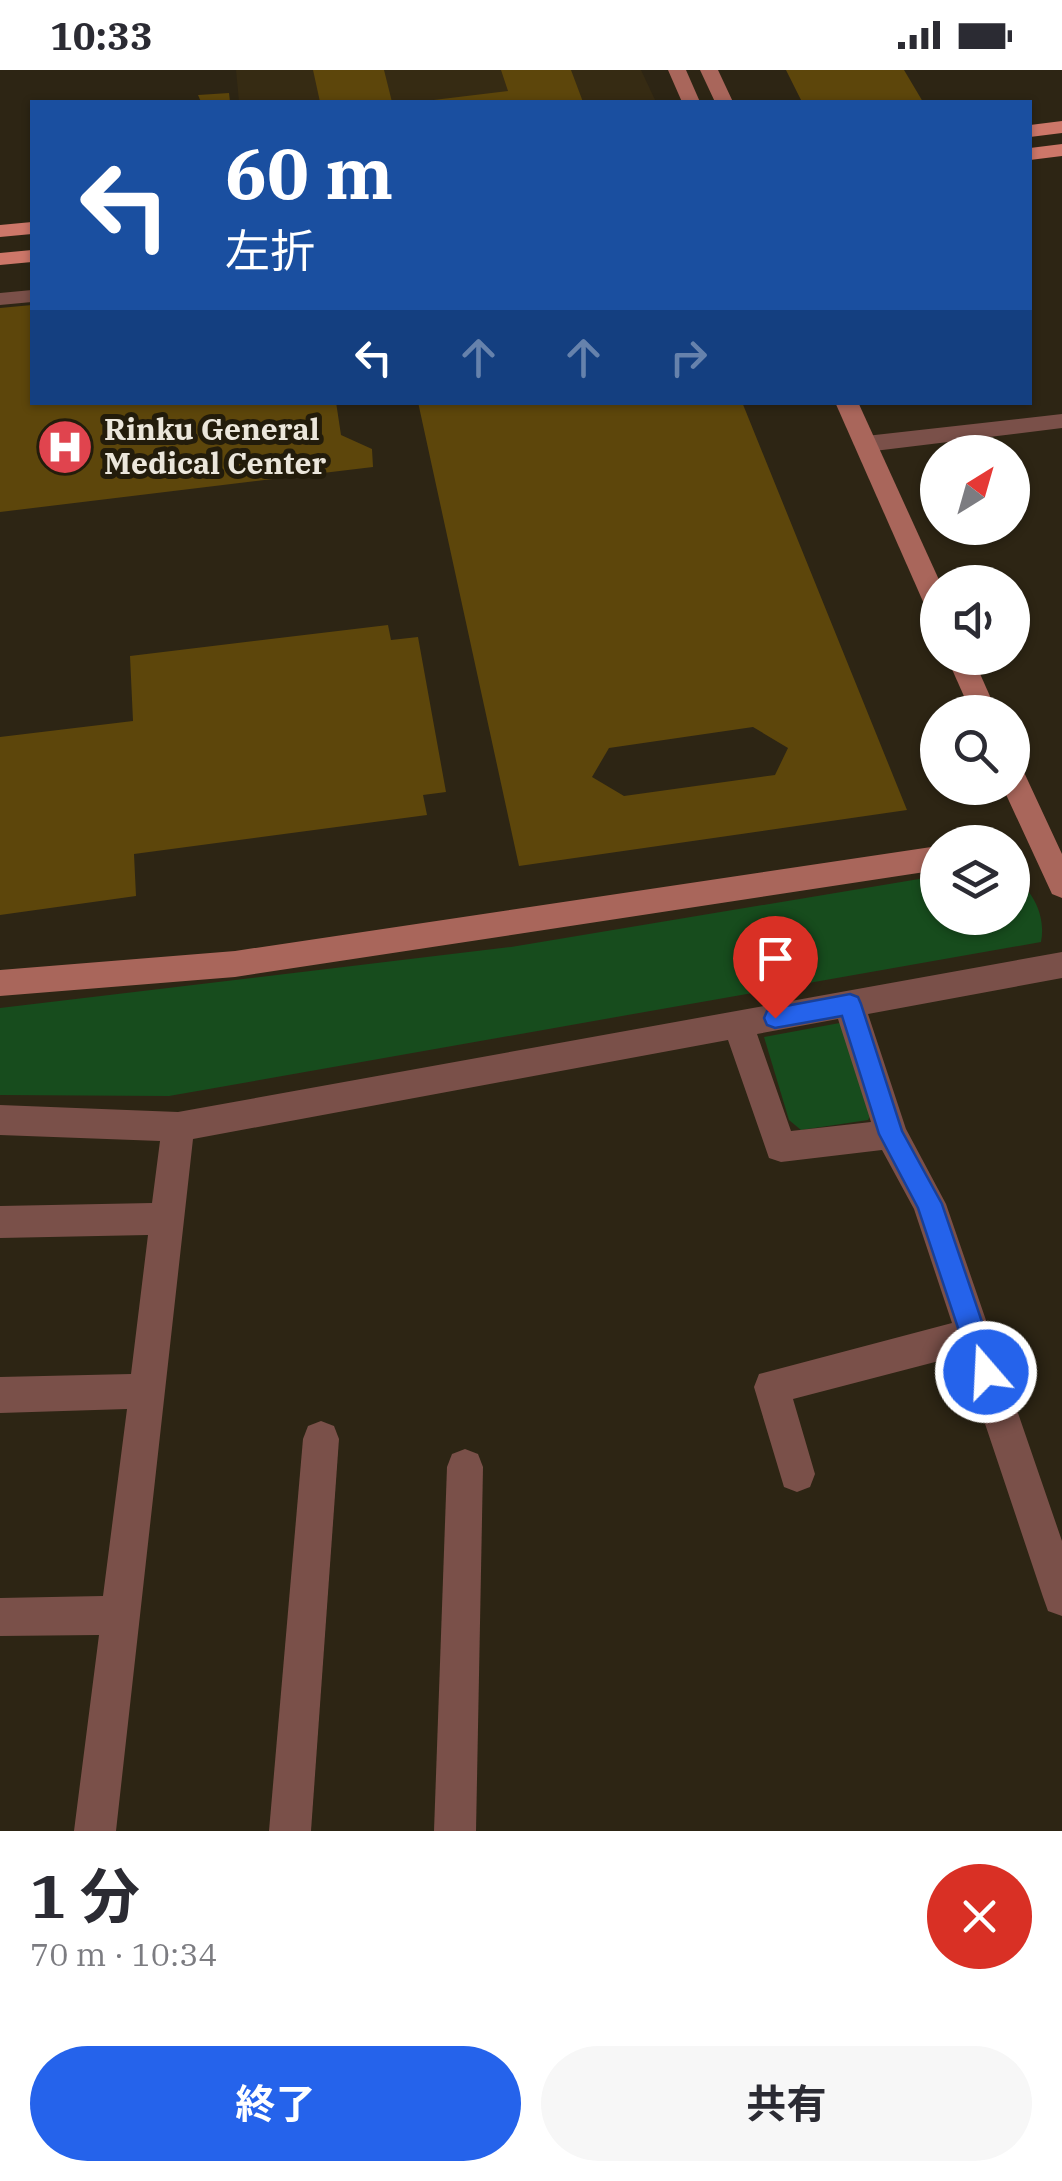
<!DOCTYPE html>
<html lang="ja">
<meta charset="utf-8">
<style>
:root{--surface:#fff;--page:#f7f7f7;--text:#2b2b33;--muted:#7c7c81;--accent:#2563eb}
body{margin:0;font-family:"IBM Plex Serif","Noto Sans JP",serif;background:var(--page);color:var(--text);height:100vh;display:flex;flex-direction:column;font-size:38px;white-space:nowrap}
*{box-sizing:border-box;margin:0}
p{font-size:32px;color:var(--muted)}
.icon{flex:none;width:55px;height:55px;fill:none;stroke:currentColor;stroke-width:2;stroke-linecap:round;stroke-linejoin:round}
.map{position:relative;height:1761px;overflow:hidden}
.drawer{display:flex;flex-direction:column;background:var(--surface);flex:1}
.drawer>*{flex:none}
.banner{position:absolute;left:30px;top:30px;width:1002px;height:305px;border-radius:0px;box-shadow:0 2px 8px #0004;background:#1a4fa0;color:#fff;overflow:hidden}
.needle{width:65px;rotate:37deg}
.fabs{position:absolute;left:920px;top:365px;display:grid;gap:20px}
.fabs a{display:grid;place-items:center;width:110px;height:110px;border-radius:50%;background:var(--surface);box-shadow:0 2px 8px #0004;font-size:50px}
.pin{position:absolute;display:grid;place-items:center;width:85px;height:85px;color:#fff;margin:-102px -42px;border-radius:50% 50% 50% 0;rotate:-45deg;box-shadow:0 0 10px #0007}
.pin .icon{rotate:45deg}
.me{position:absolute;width:110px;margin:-55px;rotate:341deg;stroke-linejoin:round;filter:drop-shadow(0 0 8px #0008)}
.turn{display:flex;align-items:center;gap:35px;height:210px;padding:0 30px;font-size:45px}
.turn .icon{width:130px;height:130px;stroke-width:2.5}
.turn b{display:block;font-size:70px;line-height:85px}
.lanes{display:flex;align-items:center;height:95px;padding:0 30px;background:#0003;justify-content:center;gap:50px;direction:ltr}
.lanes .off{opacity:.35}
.round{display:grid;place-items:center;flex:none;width:105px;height:105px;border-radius:52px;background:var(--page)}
.overview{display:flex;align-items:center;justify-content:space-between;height:170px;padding:0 30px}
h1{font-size:60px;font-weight:700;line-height:75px}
.primary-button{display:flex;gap:20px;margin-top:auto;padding:20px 30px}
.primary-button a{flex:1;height:115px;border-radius:60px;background:var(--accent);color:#fff;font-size:40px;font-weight:700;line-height:115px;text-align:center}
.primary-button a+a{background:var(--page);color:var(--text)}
.status{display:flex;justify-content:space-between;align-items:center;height:70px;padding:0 50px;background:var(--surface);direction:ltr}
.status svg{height:28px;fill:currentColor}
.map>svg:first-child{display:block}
.built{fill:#362b13}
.green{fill:#174c1d}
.building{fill:#5d460b;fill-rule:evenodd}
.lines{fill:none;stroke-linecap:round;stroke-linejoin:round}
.street{fill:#7a5049;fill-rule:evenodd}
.secondary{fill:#a9665b;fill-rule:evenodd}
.primary{fill:#cd7769;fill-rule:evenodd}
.route{fill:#2563eb;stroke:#184099;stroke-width:2.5}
.labels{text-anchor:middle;stroke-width:10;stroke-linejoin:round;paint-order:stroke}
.far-poi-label{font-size:30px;font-weight:bold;fill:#ebe6db;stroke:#231c0b;text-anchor:start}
</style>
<div class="status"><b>10:33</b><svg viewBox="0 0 49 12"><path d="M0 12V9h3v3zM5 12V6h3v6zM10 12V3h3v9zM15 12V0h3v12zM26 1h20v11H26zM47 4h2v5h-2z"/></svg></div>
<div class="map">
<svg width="1062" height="1761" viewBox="0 0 1062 1761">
<rect width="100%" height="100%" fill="#2d2514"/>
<polygon class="built" points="236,0 641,0 656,32 239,32"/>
<g class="green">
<path d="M937 806 938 848H1012L1013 807C1034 821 1046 847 1041 872L169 1026 0 1025V938L511 877Z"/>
<polygon points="845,952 875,1037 868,1050 801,1060 789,1050 764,967"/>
</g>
<g class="building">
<polygon points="313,0 384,0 392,32 320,32"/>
<polygon points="501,0 571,0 583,32 417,32 508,21"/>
<polygon points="786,0 904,0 923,32 802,32"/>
<polygon points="229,23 230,32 201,32 198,25"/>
<polygon points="32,235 32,332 336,332 341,365 372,379 373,397 0,442 0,238"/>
<path d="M418 332H742L907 740 519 796ZM753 657 788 678 775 705 624 726 592 707 609 678Z"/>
<polygon points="388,555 391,570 418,567 446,722 423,725 427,745 134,784 136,826 0,845 0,667 133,651 130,586"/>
</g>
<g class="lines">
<g class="street">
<polygon points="32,220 32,232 0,235 0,223"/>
<polygon points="1062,344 1062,358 866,382 854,374 866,366"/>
<path d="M1062 882V908L868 944 906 1059 946 1134 1062 1471V1546L1048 1541 1043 1527 962 1285 793 1329 815 1404 810 1417 797 1422 784 1417 754 1317 759 1304 952 1253 914 1139 882 1080 781 1092 769 1088 728 970 193 1069 116 1761H74L99 1565 0 1566V1528L103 1526 127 1339 0 1343V1307L131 1304 148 1165 0 1168V1136L152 1133 160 1071 0 1065V1035L178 1042ZM838 949 871 1052 791 1061 757 964Z"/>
<polygon points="321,1351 334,1356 339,1369 311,1761 269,1761 303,1369 308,1356"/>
<polygon points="465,1379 478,1384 483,1397 476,1761 434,1761 447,1397 452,1384"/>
</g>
<g class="secondary">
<polygon points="668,0 686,0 700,32 682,32"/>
<polygon points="700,0 718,0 733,32 715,32"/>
<polygon points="835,332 858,332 940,512 938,545 929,542 925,536"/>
<polygon points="947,588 973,588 997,642 971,642"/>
<polygon points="1012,695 1022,698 1062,784 1062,828 1052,824 1003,718 1012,718"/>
<polygon points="938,776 938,800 235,907 0,926 0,900 235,881"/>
</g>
<g class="primary">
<polygon points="1062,51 1062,63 1030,67 1030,55"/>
<polygon points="1062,74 1062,86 1030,90 1030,78"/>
<polygon points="32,152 32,164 0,167 0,155"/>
<polygon points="32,180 32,192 0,195 0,183"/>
</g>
</g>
<polygon class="route" points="850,924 858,927 861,934 902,1061 942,1134 999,1302 995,1312 986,1316 976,1312 918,1138 879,1064 842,946 775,958 767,955 764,948 767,941 775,938"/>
<defs>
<g id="hospital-disc" transform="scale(2.875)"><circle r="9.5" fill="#e0444e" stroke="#231c0b"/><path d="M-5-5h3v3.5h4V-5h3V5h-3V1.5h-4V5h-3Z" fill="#fff"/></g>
</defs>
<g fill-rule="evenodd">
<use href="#hospital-disc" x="65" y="377"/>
</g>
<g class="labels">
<g class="far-poi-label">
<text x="104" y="370">Rinku General<tspan x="104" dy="34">Medical Center</tspan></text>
</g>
</g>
</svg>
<div class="fabs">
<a><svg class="needle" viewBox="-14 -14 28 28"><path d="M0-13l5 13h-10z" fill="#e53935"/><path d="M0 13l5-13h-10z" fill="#7c7c81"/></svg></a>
<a><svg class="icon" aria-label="sound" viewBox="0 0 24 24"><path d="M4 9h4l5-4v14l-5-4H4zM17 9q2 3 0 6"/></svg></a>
<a><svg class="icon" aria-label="search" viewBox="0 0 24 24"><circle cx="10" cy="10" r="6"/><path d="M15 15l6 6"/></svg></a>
<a><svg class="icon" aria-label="layers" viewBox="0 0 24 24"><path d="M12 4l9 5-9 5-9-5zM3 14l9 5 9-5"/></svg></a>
</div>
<div class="pin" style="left:775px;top:948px;background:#d93025"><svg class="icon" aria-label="arrive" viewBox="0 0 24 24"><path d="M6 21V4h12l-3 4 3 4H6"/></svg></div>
<svg class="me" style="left:986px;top:1302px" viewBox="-20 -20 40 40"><circle r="17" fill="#2563eb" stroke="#fff" stroke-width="3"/><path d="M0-11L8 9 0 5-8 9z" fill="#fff"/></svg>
<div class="banner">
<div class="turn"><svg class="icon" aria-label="left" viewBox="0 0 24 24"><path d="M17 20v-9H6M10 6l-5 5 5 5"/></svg><div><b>60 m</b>左折</div></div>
<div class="lanes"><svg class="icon" aria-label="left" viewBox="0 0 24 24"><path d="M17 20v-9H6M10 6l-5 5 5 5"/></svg><svg class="icon off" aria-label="ahead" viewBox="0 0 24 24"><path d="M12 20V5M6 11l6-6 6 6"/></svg><svg class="icon off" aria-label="ahead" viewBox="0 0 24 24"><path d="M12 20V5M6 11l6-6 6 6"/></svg><svg class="icon off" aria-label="right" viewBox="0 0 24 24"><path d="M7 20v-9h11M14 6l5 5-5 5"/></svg></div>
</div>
</div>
<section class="drawer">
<div class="overview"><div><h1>1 分</h1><p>70 m · 10:34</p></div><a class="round" style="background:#d93025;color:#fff"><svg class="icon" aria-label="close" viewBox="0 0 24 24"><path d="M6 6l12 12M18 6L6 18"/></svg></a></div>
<div class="primary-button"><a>終了</a><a>共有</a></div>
</section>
